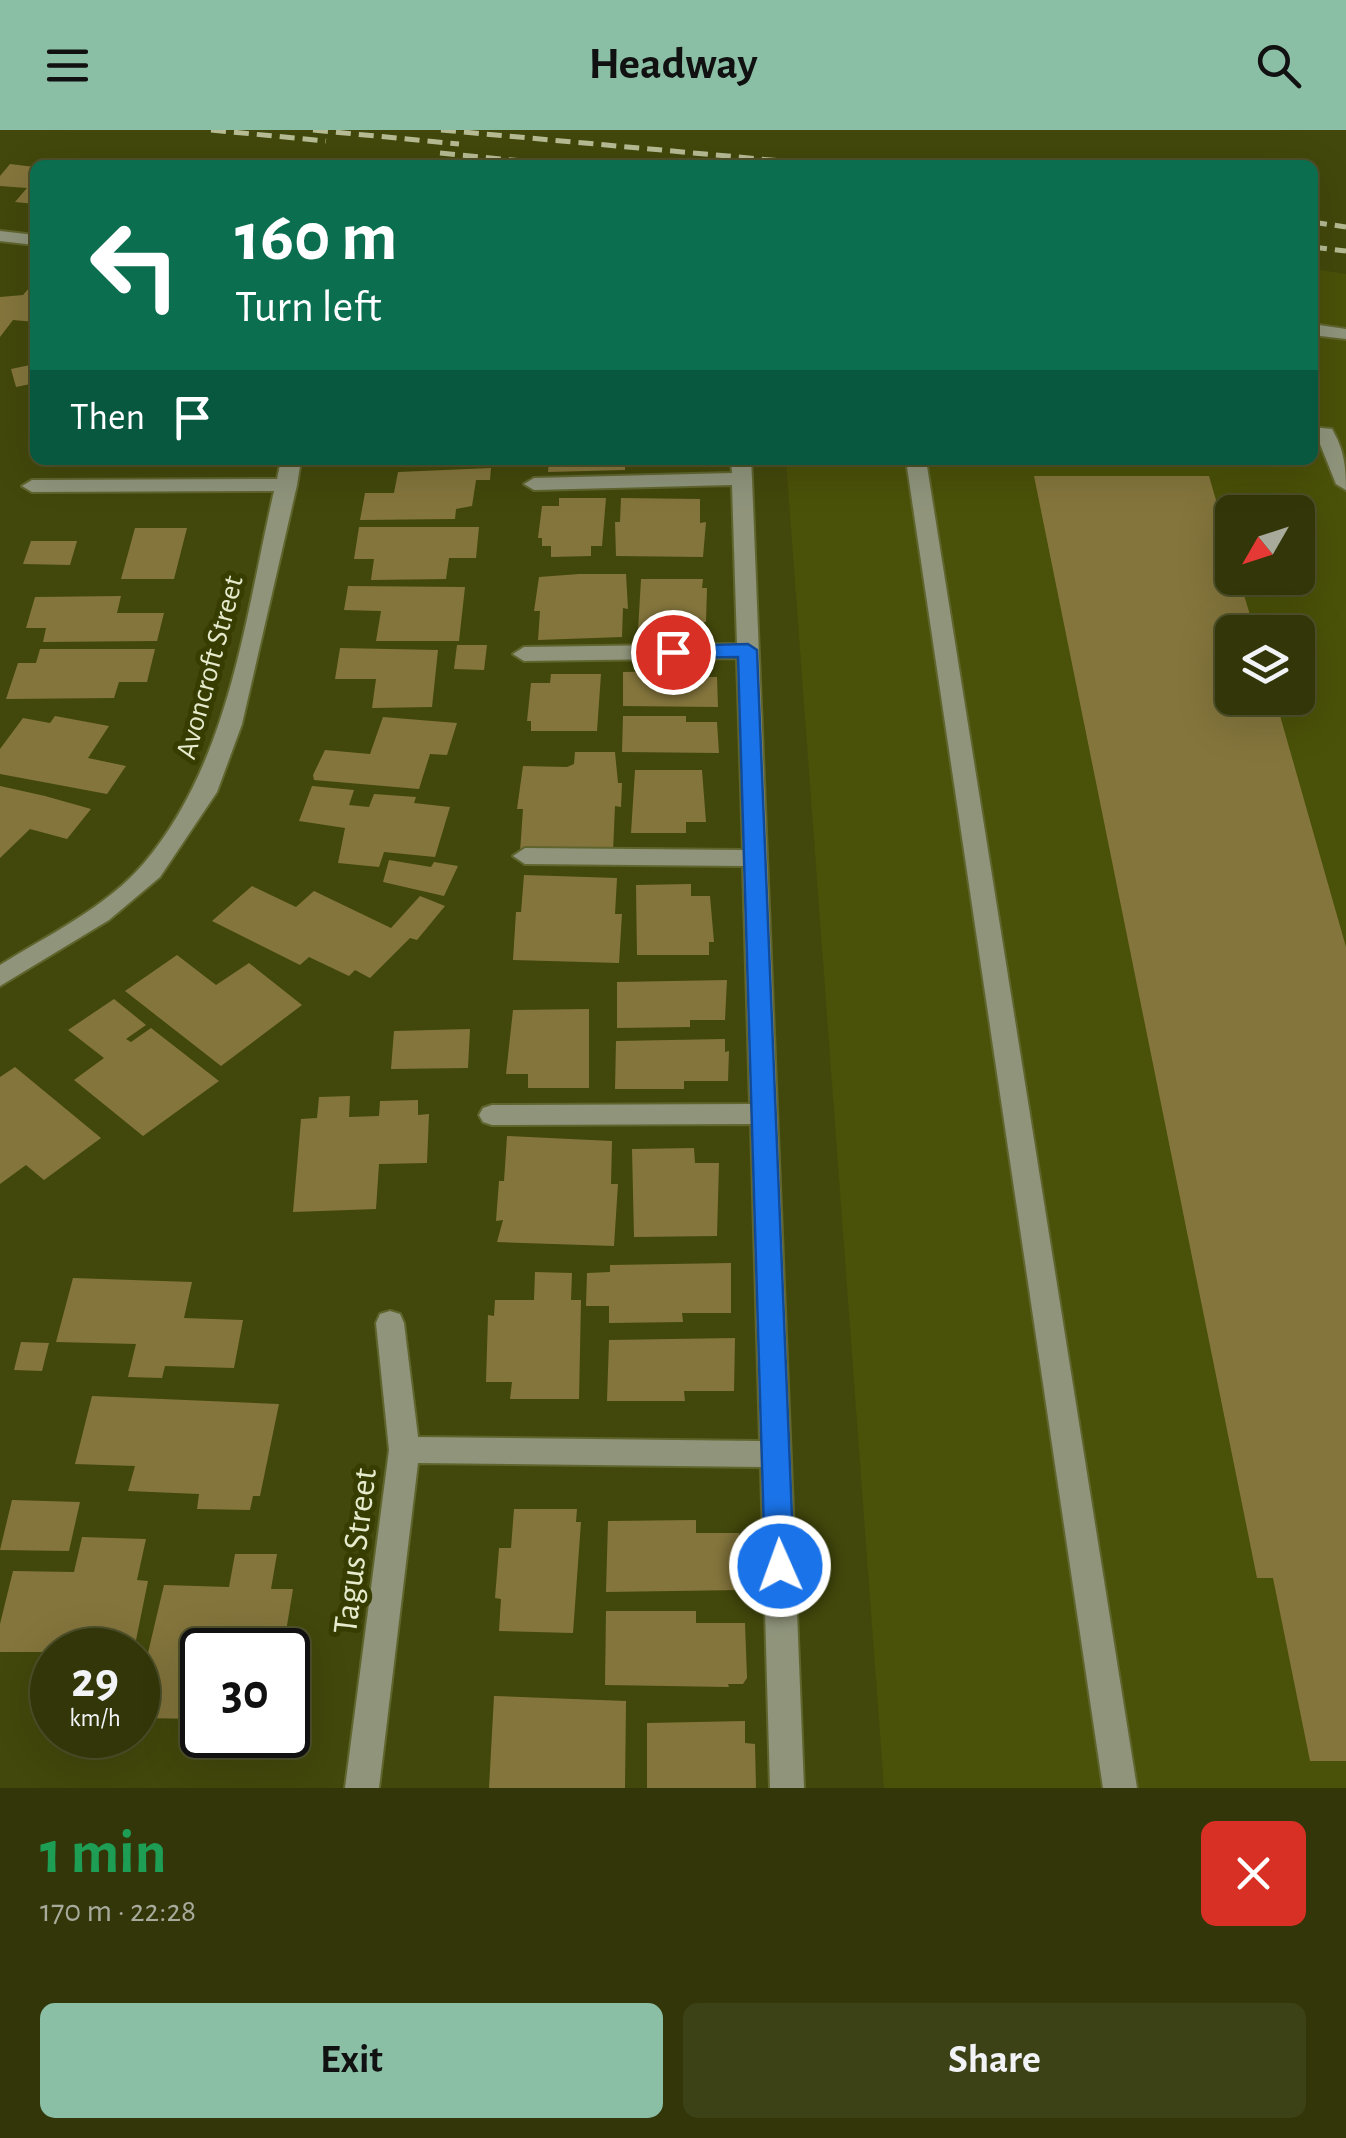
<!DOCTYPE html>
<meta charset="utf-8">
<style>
:root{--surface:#323608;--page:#3d4116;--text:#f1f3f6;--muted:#a8ab9c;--line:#4d5029;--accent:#8abfa5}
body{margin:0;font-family:"Alegreya Sans",sans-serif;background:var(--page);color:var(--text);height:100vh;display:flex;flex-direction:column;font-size:38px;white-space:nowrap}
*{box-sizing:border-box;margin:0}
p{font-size:32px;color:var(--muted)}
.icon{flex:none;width:55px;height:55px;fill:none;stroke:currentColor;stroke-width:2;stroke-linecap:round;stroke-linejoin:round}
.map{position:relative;height:1658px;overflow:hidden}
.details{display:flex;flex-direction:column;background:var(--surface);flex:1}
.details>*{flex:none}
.top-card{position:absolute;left:30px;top:30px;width:1288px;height:305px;border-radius:15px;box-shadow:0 10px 40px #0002,0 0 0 2px var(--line);background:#0b6e4f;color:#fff;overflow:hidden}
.needle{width:65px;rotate:231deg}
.fabs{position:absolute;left:1215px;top:365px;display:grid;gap:20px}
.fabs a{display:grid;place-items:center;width:100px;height:100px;border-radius:15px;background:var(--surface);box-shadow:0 10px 40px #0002,0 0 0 2px var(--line);font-size:50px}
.speed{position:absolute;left:30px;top:1498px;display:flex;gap:20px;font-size:50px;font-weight:700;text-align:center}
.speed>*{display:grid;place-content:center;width:130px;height:130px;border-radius:50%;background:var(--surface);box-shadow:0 10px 40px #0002,0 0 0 2px var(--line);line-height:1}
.speed small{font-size:25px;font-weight:400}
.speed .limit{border:5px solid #111;border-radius:15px;background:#fff;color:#111}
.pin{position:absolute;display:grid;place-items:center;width:85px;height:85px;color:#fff;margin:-42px;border:5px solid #fff;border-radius:50%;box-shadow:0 2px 10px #0007}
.me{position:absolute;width:110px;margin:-55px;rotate:358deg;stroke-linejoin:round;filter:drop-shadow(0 0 8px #0008)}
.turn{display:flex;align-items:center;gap:35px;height:210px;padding:0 40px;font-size:45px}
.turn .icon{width:130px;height:130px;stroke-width:2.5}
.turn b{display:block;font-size:70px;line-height:85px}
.then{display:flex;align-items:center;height:95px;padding:0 40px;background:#0003;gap:20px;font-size:38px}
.round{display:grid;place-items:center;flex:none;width:105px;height:105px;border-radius:15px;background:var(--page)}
.overview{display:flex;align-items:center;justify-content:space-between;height:170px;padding:0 40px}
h1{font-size:60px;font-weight:600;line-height:75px;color:#1e9e55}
.action{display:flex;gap:20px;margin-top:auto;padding:20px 40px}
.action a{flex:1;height:115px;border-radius:15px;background:var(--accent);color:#111;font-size:40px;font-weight:600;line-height:115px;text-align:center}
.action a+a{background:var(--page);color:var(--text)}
header{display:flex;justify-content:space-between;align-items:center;height:130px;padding:0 40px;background:var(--accent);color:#111;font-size:45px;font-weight:600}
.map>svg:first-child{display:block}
.built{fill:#4a5108;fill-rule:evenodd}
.building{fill:#84753c}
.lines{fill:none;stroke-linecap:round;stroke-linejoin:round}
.minor-casing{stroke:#60652e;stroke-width:4}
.minor{fill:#8f947b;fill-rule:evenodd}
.rail{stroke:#b6bb94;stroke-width:5;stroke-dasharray:15 8;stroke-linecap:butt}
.route{fill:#1a73e8;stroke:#114b97;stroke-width:2.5}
.labels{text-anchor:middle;stroke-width:10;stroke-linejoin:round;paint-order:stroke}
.street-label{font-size:30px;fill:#e6ebcd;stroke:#373d00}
.near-street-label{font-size:35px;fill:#e6ebcd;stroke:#373d00}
</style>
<header><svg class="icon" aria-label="menu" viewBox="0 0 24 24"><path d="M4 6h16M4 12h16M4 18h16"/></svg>Headway<svg class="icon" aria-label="search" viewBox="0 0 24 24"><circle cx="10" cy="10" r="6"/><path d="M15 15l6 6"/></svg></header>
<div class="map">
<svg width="1346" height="1658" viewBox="0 0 1346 1658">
<rect width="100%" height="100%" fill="#42480b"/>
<path class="built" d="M1313 139 1346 144V1658H884L786 330H1312ZM1232 382H1298V448H1232ZM1232 502H1298V568H1232Z"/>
<g class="building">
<polygon points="10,34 35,37 35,74 15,72 27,58 0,56 0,46"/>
<polygon points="35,151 35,192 13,190 0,207 0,167 23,165"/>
<polygon points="35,234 35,253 16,257 11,239"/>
<polygon points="549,330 625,330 625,340 548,342"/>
<rect x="640" y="330" width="45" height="5"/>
<polygon points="491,338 490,350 476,350 472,376 456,379 455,389 360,390 365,363 394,363 398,342"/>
<polygon points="1034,346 1209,346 1232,425 1232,448 1239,448 1255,502 1232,502 1232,568 1275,568 1346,817 1346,1631 1310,1631 1273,1448 1257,1448"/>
<polygon points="559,368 606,368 602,416 591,416 591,426 551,427 551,416 542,416 542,408 538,408 542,376 559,376"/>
<polygon points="621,368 700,369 700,393 706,392 703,427 616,426 615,392 620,392"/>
<polygon points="359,397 479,397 476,428 449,428 446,449 371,450 374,429 354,429"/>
<polygon points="135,398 187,398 174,449 121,449"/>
<polygon points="31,411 77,411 70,435 23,434"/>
<polygon points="579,444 626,444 628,479 623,478 622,507 538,510 540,481 534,481 539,447"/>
<polygon points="641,449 703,449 702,458 707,458 706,492 688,492 688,501 638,501"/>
<polygon points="348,456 465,457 459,511 376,511 381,481 344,480"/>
<polygon points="121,466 117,483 164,483 157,511 43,512 46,498 26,498 35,467"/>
<polygon points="457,515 487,515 484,540 454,539"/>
<polygon points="340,518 438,520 432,577 372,578 376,549 335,549"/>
<polygon points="40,519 155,519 147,552 119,552 114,568 6,569 18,533 36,533"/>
<polygon points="681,541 686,542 686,547 717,547 718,577 623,576 623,542"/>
<polygon points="551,544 601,544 597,601 531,601 531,591 527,591 531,553 550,553"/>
<polygon points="55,586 109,596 88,628 126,636 107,664 0,644 0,619 23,588 50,593"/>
<polygon points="623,586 686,586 686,592 717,592 719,623 622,622"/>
<polygon points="383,587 457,593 447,625 430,624 419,659 314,650 313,645 325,620 370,624"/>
<polygon points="575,622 615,622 618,653 622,653 621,677 615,676 613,722 520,722 523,679 517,679 523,636 567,637 574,634"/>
<polygon points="635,640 702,640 706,692 686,692 686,703 631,703"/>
<polygon points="0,656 45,666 91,679 67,709 30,699 0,728"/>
<polygon points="312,656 354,660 349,675 369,677 374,664 416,667 414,673 450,677 435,727 384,722 379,737 338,733 345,698 299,691"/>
<polygon points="389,730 431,737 434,732 458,736 444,766 383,752"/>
<polygon points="524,745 617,748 615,784 622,784 619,833 513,830 516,782 521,782"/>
<polygon points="691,754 691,766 710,766 714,812 709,812 709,825 637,825 636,755"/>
<polygon points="252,756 296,777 314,761 391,798 420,766 445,776 417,810 410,808 370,848 355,840 349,846 309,827 300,835 212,791"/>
<polygon points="177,825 216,855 249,833 302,875 221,936 125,861"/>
<polygon points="727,850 725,890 690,890 690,897 617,898 617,852"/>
<polygon points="114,869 146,895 126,909 131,912 151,898 219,951 143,1006 74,950 104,928 68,900"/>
<polygon points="589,879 589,958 528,958 528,944 506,944 513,880"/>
<polygon points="470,899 468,938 391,939 394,901"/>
<polygon points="725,909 725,922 729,921 728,951 684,951 684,959 615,959 616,911"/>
<polygon points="15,937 101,1008 44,1050 26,1035 0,1054 0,947"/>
<polygon points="350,966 349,987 379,986 380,971 418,970 418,985 429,984 427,1033 379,1034 376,1079 293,1082 301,989 317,988 319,967"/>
<polygon points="507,1006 612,1011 611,1054 618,1054 614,1116 497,1112 503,1090 496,1091 499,1051 504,1051"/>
<polygon points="694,1018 695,1033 719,1033 717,1106 634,1107 632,1019"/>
<polygon points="731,1133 731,1183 682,1183 683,1192 609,1193 609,1176 586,1176 587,1143 610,1142 610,1135"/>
<polygon points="535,1142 572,1143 571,1170 581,1170 579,1269 510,1269 512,1252 486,1252 488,1185 494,1186 495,1170 534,1170"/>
<polygon points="73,1148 192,1152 184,1188 243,1190 234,1238 165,1236 162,1248 128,1247 136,1214 56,1212"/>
<polygon points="735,1208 734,1261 684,1261 685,1271 607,1271 609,1210"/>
<polygon points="21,1212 49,1213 42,1241 14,1240"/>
<polygon points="92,1266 279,1274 260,1366 253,1366 250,1380 197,1379 199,1364 128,1361 135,1336 75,1334"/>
<polygon points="12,1370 80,1372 69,1421 0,1420"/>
<polygon points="514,1379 577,1379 576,1392 581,1392 573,1503 499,1501 501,1469 495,1468 499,1418 511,1418"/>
<polygon points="696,1390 696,1403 739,1403 741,1460 606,1462 608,1391"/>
<polygon points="82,1407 146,1409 137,1450 148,1451 134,1520 52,1520 52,1583 32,1583 46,1522 0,1522 0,1494 13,1441 74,1442"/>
<polygon points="235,1424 277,1424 271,1459 293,1459 283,1520 202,1520 200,1589 138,1588 138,1565 164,1455 229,1457"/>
<polygon points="606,1481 696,1481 696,1493 745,1493 747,1548 743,1554 728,1554 729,1557 605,1555"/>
<polygon points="494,1566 626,1571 625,1658 489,1658"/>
<polygon points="745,1591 745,1613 755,1614 756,1658 647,1658 647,1593"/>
</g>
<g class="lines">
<g class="minor-casing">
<g id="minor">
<polygon points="0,101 35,105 35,115 0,111"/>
<polygon points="1312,194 1346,199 1346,209 1312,205"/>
<path d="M1312 297 1332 299C1344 320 1346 336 1346 360L1336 354 1318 309H1312Z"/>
<path d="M281 330H301L297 355 242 594 217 662 160 747 109 790 0 856V835C48 805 107 777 144 733 230 631 245 488 274 361L32 362 22 356 32 350 277 349Z"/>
<polygon points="731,330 751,330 752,349 804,1658 770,1658 761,1337 418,1333 379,1658 345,1658 389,1320 376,1193 380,1184 390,1181 400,1184 404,1193 418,1307 760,1311 751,994 492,995 483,992 479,985 483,978 492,975 750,974 743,736 525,734 513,726 525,718 743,720 737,528 524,531 513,524 524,517 737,514 732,355 534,360 524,354 534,348 732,343"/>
<polygon points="906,330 926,330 1137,1658 1103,1658"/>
</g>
</g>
<use href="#minor" class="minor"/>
<g class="rail">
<polyline points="211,0 326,11"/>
<polyline points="313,0 459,14"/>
<polyline points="441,0 826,35"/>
<polyline points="440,23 564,35"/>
<polyline points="1312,92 1346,97"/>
<polyline points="1312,117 1346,121"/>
</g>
</g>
<polygon class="route" points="748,514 757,520 794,1436 790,1445 780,1449 769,1445 765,1436 738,527 673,528 663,522 673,516"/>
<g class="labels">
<g class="street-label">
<text transform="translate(209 537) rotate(-75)" y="10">Avoncroft Street</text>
</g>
<g class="near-street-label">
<text transform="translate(354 1421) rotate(-83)" y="12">Tagus Street</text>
</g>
</g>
</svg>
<div class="fabs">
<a><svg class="needle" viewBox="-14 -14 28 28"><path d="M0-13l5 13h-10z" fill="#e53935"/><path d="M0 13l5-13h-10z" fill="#a8ab9c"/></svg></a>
<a><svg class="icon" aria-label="layers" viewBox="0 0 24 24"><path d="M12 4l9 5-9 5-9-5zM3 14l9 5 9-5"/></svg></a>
</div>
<div class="speed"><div>29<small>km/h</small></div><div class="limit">30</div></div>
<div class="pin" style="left:673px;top:522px;background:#d93025"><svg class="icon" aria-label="arrive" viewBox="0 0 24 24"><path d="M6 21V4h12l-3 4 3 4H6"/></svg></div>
<svg class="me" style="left:780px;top:1436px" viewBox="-20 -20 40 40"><circle r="17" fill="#1a73e8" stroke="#fff" stroke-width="3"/><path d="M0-11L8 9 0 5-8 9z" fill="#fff"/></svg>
<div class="top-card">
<div class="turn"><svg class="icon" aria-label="left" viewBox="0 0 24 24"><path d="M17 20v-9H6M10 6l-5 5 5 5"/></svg><div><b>160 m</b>Turn left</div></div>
<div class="then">Then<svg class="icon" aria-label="arrive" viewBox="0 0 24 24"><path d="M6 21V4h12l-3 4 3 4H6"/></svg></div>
</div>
</div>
<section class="details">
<div class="overview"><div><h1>1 min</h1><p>170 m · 22:28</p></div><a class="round" style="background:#d93025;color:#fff"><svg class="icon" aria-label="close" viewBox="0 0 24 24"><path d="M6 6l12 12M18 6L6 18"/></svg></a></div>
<div class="action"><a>Exit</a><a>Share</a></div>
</section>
